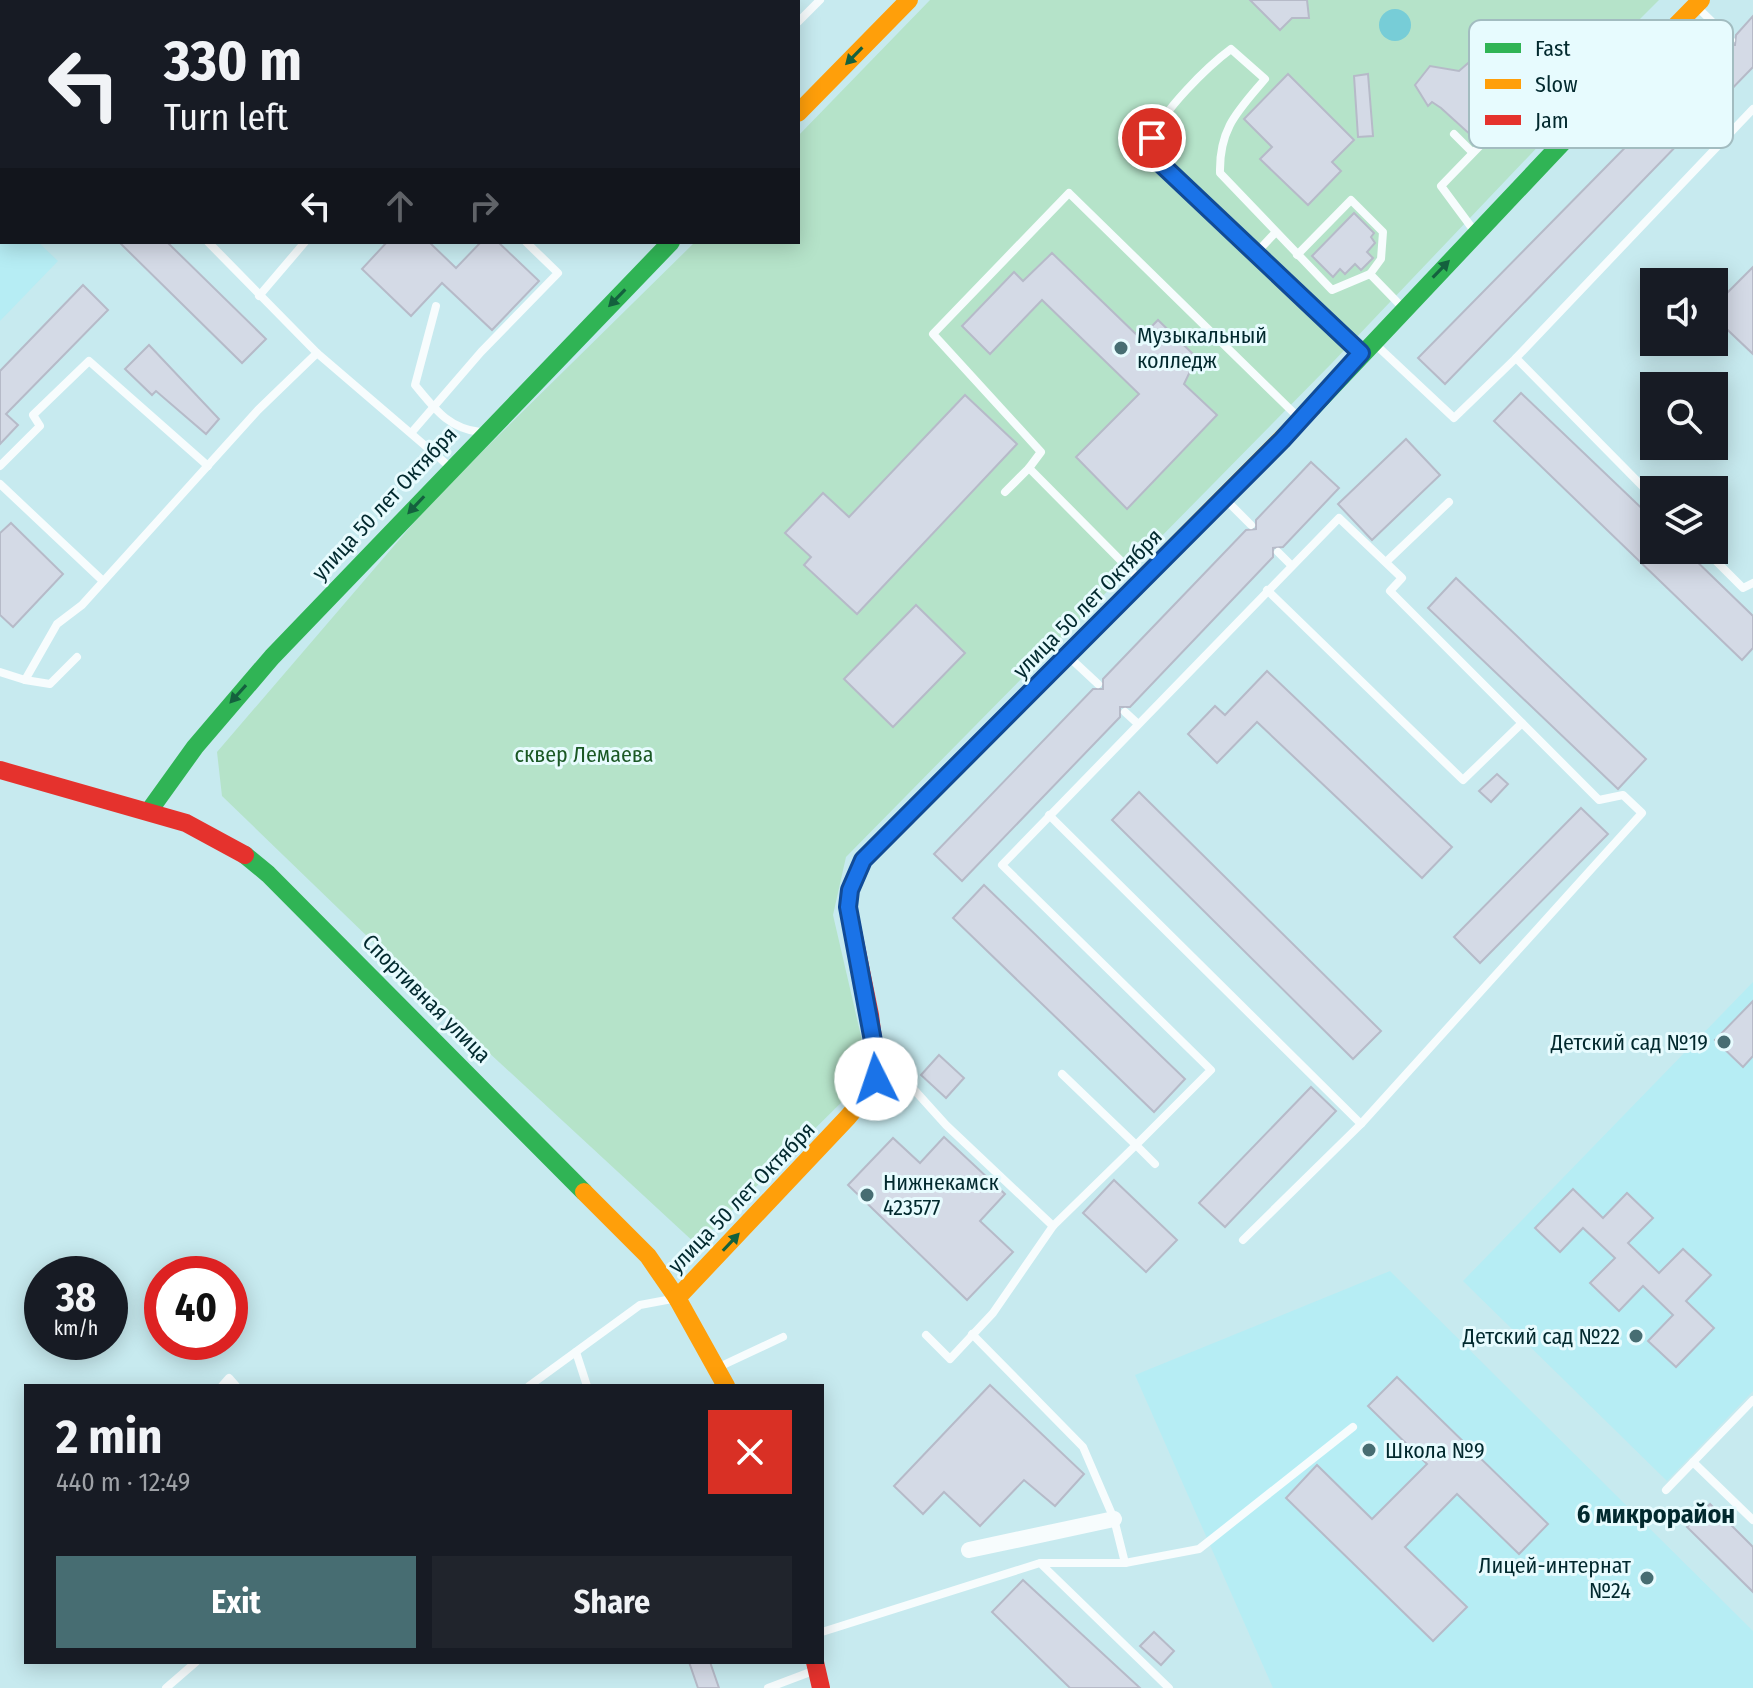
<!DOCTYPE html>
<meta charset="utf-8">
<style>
:root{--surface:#171b24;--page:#20242c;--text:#f1f3f6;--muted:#9ea1a6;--accent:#476d72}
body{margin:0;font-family:"Fira Sans Condensed",sans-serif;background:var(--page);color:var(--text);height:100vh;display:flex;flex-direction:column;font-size:30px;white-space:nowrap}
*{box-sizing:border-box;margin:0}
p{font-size:26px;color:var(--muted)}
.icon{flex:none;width:44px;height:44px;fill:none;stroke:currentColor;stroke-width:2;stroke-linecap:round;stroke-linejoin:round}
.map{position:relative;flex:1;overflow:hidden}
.panel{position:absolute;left:24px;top:1384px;width:800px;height:280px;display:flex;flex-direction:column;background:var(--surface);border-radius:0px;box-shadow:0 4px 20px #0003}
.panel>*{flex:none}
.banner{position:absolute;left:0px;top:0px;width:800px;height:244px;box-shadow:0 4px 20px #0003;background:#171b24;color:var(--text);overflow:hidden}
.buttons{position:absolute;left:1640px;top:268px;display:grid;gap:16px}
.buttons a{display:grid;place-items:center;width:88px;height:88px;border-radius:0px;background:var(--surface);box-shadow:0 4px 20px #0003;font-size:40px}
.speed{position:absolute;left:24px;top:1256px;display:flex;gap:16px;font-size:40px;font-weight:700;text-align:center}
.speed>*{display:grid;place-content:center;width:104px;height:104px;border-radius:50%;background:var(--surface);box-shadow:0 4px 20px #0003;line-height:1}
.speed small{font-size:20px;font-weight:400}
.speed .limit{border:12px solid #d22;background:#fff;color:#111}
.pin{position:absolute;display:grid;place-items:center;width:68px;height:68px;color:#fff;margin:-34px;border:4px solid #fff;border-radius:50%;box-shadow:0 2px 8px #0007}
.me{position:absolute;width:88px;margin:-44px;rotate:356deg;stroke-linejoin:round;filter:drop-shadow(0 0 6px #0008)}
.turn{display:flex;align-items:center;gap:28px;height:168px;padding:0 32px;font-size:36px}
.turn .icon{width:104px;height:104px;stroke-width:2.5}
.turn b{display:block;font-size:56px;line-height:68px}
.lanes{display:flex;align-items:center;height:76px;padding:0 32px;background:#0003;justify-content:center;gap:40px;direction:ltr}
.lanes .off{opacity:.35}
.round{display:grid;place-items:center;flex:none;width:84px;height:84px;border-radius:0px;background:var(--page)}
.overview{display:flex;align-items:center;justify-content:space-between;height:136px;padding:0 32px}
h1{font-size:48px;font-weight:700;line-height:60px}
.primary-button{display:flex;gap:16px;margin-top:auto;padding:16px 32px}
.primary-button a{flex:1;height:92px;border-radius:0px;background:var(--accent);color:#fff;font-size:32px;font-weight:700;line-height:92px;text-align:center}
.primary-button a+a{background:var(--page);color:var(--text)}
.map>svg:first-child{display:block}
.built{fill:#b6edf4}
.green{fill:#b5e3c9}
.water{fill:#77cdd7}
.building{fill:#d4dae6;stroke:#b6bac8;stroke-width:2}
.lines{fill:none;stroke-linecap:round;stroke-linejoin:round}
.lane{stroke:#f7fcfd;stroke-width:8}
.street{stroke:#f7fcfd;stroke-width:16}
.fast{stroke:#30b455;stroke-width:18}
.slow{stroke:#ff9f0a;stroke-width:18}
.jam{stroke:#e5322d;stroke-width:18}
.oneway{fill:#14613e}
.route-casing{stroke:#114b97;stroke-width:20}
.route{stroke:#1a73e8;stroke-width:14}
.poi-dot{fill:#476d72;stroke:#e7fbfe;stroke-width:3}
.labels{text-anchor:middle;stroke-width:6;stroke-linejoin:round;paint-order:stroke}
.poi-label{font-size:22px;fill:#02292e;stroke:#e7fbfe;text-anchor:start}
.street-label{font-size:22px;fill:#02292e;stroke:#e7fbfe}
.park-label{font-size:22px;fill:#1a5824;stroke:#e7fbfe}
.quarter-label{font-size:26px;font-weight:bold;fill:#02292e;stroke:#e7fbfe}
.key{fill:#e7fbfe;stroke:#a2bcc0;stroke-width:2}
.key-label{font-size:22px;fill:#02292e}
</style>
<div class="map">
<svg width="1753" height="1688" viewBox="0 0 1753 1688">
<rect width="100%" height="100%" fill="#c7eaef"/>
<g class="built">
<polygon points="0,226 2,242 38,242 58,261 0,321"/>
<polygon points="1753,982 1753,1391 1667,1481 1463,1281"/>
<polygon points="1390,1271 1753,1631 1753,1688 1273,1688 1135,1375"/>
</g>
<polygon class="green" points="930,0 1659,0 1594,65 1587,95 1332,363 846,857 833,915 861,1036 864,1072 853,1091 697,1245 459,1025 222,796 217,752 435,498 695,242 798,242 798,136"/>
<circle class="water" cx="1395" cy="25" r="16"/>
<g class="building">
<polygon points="1250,0 1307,0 1309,18 1292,18 1280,30"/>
<polygon points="1753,16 1753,67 1445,384 1418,358 1726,45 1735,45 1736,35"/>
<polygon points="1474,58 1497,83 1503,77 1520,95 1474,138 1441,108 1432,102 1428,106 1415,85 1430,66 1459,71"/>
<polygon points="1288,74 1354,140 1332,162 1341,171 1308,205 1260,159 1272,147 1244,119"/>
<polygon points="1368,74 1373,136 1358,137 1354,76"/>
<polygon points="1354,213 1374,233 1371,237 1375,243 1367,252 1373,258 1361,270 1355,264 1345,274 1340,269 1333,277 1312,256"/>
<polygon points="119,242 167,242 266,339 242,363"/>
<polygon points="387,242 429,242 456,268 481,242 498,242 539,281 492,330 442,283 411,316 362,269"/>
<polygon points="1052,253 1140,338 1158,320 1194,355 1195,361 1184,384 1217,415 1127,509 1076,457 1139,394 1042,300 990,354 962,326 1014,272 1023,281"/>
<polygon points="1753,267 1753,354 1714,317 1714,290 1722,298"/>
<polygon points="83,285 108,310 6,414 18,425 0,444 0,371"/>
<polygon points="149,345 219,419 206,434 156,391 152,395 125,369"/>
<polygon points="1521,393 1654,520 1654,550 1685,550 1753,616 1753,648 1742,660 1494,421"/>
<polygon points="965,395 1017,444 857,614 804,565 811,557 785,533 823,493 849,517"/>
<polygon points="1406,439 1440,475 1372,540 1338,504"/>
<polygon points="1311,462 1339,488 1283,547 1273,548 1273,557 1130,707 1120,707 1120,717 962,881 934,854 1093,689 1103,689 1103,679 1246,530 1256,529 1256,520"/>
<polygon points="11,523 63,574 13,627 0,615 0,533"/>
<polygon points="1456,578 1646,759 1618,789 1428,608"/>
<polygon points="916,605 965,653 893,727 844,679"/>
<polygon points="1267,671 1452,847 1422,878 1257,722 1217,763 1188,734 1215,706 1225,715"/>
<polygon points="1497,774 1508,784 1491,802 1479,791"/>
<polygon points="1139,792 1381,1031 1353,1059 1112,820"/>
<polygon points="1581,808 1608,834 1480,963 1454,937"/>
<polygon points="984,885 1185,1079 1154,1112 953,918"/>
<polygon points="1753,1001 1753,1056 1743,1067 1715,1040"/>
<polygon points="939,1055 964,1078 946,1098 921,1075"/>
<polygon points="1311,1087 1336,1111 1225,1227 1199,1203"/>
<polygon points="944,1137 1005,1194 980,1221 1013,1252 967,1300 848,1185 893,1138 920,1163"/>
<polygon points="1114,1180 1177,1240 1146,1272 1083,1213"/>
<polygon points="1573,1189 1603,1218 1627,1193 1653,1218 1628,1243 1659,1273 1683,1249 1711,1275 1686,1301 1714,1328 1676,1367 1648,1341 1673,1315 1643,1286 1619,1311 1590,1283 1615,1258 1583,1228 1560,1252 1535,1228"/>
<polygon points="1397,1377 1548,1524 1519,1554 1457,1494 1405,1547 1467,1607 1433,1641 1286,1498 1317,1465 1372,1519 1427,1464 1368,1406"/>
<polygon points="990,1385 1084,1474 1055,1506 1024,1480 980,1526 944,1492 923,1514 894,1486"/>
<polygon points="1710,1504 1753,1547 1753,1592 1687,1527"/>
<polygon points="1023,1580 1140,1688 1070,1688 992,1612"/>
<polygon points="1154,1632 1174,1651 1161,1665 1140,1646"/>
<polygon points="689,1662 710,1662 719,1688 698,1688"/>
</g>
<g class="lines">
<g class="lane">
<polyline points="370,0 371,2"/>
<polyline points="635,0 637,2"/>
<polyline points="198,2 200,0"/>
<polyline points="1696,6 1731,40"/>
<polyline points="798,22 820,0"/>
<polyline points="1509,56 1537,87"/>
<polyline points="1454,134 1472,152"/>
<polyline points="1475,232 1441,186 1537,87 1576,124"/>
<polyline points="208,242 317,353"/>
<polyline points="1257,252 1275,233"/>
<polyline points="1297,255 1351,200 1383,232 1381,259 1370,274"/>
<polyline points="259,296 305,242"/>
<path d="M436 306 415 385C435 409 448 428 480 432"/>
<polyline points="1375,344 1454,418 1516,358"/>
<path d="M1360 352 1159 162C1154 154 1149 147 1152 139 1162 111 1208 66 1231 49L1265 79C1238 111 1219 128 1220 173L1332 290 1370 274 1402 307"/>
<polyline points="412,432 481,352 558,273 526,242"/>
<polyline points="0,466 40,426 33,415 89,361 208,466"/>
<polyline points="1029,468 1041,452 933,334 1069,193 1299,418"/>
<polyline points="0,484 103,581"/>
<polyline points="1005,492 1029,468 1139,579"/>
<polyline points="1654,498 1516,358 1753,109"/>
<polyline points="1225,499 1251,525"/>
<polyline points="1705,550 1743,588 1753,583"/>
<polyline points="1278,552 1291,565"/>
<polyline points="1386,562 1449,502"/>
<polyline points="1267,590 1463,780 1522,723"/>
<polyline points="1069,657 1098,684"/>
<polyline points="0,672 25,680 57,624 82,605 258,410 317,353 450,467"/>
<polyline points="25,680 50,684 77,657"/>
<polyline points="1125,712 1137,723"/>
<polyline points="1049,815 1361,1124"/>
<polyline points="1062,1074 1136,1145 1211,1070 1002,865 1339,518 1402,578 1390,591 1599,800 1623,795 1642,813 1361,1124 1243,1240"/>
<polyline points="881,1078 900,1074 946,1125 1053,1226 993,1313 950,1359 926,1335"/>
<polyline points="1053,1226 1136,1145 1155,1164"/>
<polyline points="972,1334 1083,1447 1114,1519 1125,1563"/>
<polyline points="576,1352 587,1386"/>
<polyline points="719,1367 783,1337"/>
<polyline points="222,1386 229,1378 236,1386"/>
<polyline points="529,1386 640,1305 672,1299"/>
<polyline points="1693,1462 1753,1520"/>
<polyline points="1666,1490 1753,1400"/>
<polyline points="1041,1563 1125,1563 1199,1549 1353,1427"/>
<polyline points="822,1632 1040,1563 1169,1688"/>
<polyline points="166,1688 196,1662"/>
<polyline points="768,1688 813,1671"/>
</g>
<polyline class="street" points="969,1550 1114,1519"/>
<g class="fast">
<polyline points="1313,407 1597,106"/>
<polyline points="149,811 195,747 272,657 671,242"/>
<polyline points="245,855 268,874 584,1192"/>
</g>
<g class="slow">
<polyline points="1597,106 1701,0"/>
<polyline points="798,113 909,0"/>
<polyline points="1030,692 1313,407"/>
<polyline points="584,1192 648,1256 677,1298 726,1386"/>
<path d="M677 1298 848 1117C862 1100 876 1085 876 1062"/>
</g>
<g class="jam">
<polyline points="0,770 186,823 245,855"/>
<polyline points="876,1062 870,1015 848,907 850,890 863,860 1030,692"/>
<polyline points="815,1662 821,1688"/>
</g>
</g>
<defs><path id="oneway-solid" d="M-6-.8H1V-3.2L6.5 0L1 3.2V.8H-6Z" transform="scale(2)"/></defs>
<g class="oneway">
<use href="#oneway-solid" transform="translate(854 56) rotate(134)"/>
<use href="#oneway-solid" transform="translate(1441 269) rotate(-46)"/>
<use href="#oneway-solid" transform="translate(617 298) rotate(134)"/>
<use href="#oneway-solid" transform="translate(416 505) rotate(133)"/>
<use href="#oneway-solid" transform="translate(238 694) rotate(132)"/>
<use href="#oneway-solid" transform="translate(731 1242) rotate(-47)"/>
</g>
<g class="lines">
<g class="route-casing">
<polyline id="route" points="876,1079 873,1041 848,907 850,890 863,860 1282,440 1361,353 1159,162 1151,148 1152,138"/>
</g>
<use href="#route" class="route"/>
</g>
<g class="poi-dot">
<circle cx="1121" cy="348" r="8"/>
<circle cx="1724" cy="1042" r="8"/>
<circle cx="867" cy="1195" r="8"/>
<circle cx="1636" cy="1336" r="8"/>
<circle cx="1369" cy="1450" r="8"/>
<circle cx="1647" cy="1578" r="8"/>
</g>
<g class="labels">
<g class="poi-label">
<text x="1137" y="343">Музыкальный<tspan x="1137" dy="25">колледж</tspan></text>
<text x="1708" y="1050" text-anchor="end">Детский сад №19</text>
<text x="883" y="1190">Нижнекамск<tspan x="883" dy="25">423577</tspan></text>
<text x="1620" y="1344" text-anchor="end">Детский сад №22</text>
<text x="1385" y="1458">Школа №9</text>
<text x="1631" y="1573" text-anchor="end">Лицей-интернат<tspan x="1631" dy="25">№24</tspan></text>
</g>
<g class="street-label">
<text transform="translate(384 503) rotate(-47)" y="8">улица 50 лет Октября</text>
<text transform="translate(1087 603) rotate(-45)" y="8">улица 50 лет Октября</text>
<text transform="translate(427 998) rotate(45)" y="8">Спортивная улица</text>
<text transform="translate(741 1197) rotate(-46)" y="8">улица 50 лет Октября</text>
</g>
<g class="park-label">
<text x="584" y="762">сквер Лемаева</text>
</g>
<g class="quarter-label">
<text x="1656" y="1523">6 микрорайон</text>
</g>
</g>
<rect x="1469" y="20" width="264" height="128" rx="12" class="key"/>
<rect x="1485" y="43" width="36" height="10" fill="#30b455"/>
<rect x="1485" y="79" width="36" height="10" fill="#ff9f0a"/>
<rect x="1485" y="115" width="36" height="10" fill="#e5322d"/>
<g class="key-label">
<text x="1535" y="56">Fast</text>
<text x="1535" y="92">Slow</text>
<text x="1535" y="128">Jam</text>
</g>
</svg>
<div class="buttons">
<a><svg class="icon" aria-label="sound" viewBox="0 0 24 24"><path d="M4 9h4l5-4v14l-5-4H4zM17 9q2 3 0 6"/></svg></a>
<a><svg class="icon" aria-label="search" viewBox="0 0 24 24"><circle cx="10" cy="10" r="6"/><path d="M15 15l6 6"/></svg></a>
<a><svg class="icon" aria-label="layers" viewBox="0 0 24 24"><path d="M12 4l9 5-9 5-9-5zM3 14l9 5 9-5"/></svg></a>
</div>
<div class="speed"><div>38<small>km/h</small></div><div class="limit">40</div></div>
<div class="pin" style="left:1152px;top:138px;background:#d93025"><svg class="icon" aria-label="arrive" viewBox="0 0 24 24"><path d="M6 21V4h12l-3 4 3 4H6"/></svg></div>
<svg class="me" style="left:876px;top:1079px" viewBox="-20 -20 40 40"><circle r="19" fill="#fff"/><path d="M0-13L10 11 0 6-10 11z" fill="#1a73e8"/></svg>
<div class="banner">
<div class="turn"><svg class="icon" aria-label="left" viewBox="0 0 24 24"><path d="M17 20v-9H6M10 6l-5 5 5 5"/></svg><div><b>330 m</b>Turn left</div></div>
<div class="lanes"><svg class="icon" aria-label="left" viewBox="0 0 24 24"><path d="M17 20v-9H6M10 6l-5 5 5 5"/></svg><svg class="icon off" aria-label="ahead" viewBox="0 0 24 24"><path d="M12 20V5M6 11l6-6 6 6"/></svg><svg class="icon off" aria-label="right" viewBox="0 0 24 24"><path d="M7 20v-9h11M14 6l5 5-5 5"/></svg></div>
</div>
<section class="panel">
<div class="overview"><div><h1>2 min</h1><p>440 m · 12:49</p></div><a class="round" style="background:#d93025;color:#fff"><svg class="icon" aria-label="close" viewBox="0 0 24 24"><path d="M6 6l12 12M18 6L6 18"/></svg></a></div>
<div class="primary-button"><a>Exit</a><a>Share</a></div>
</section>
</div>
